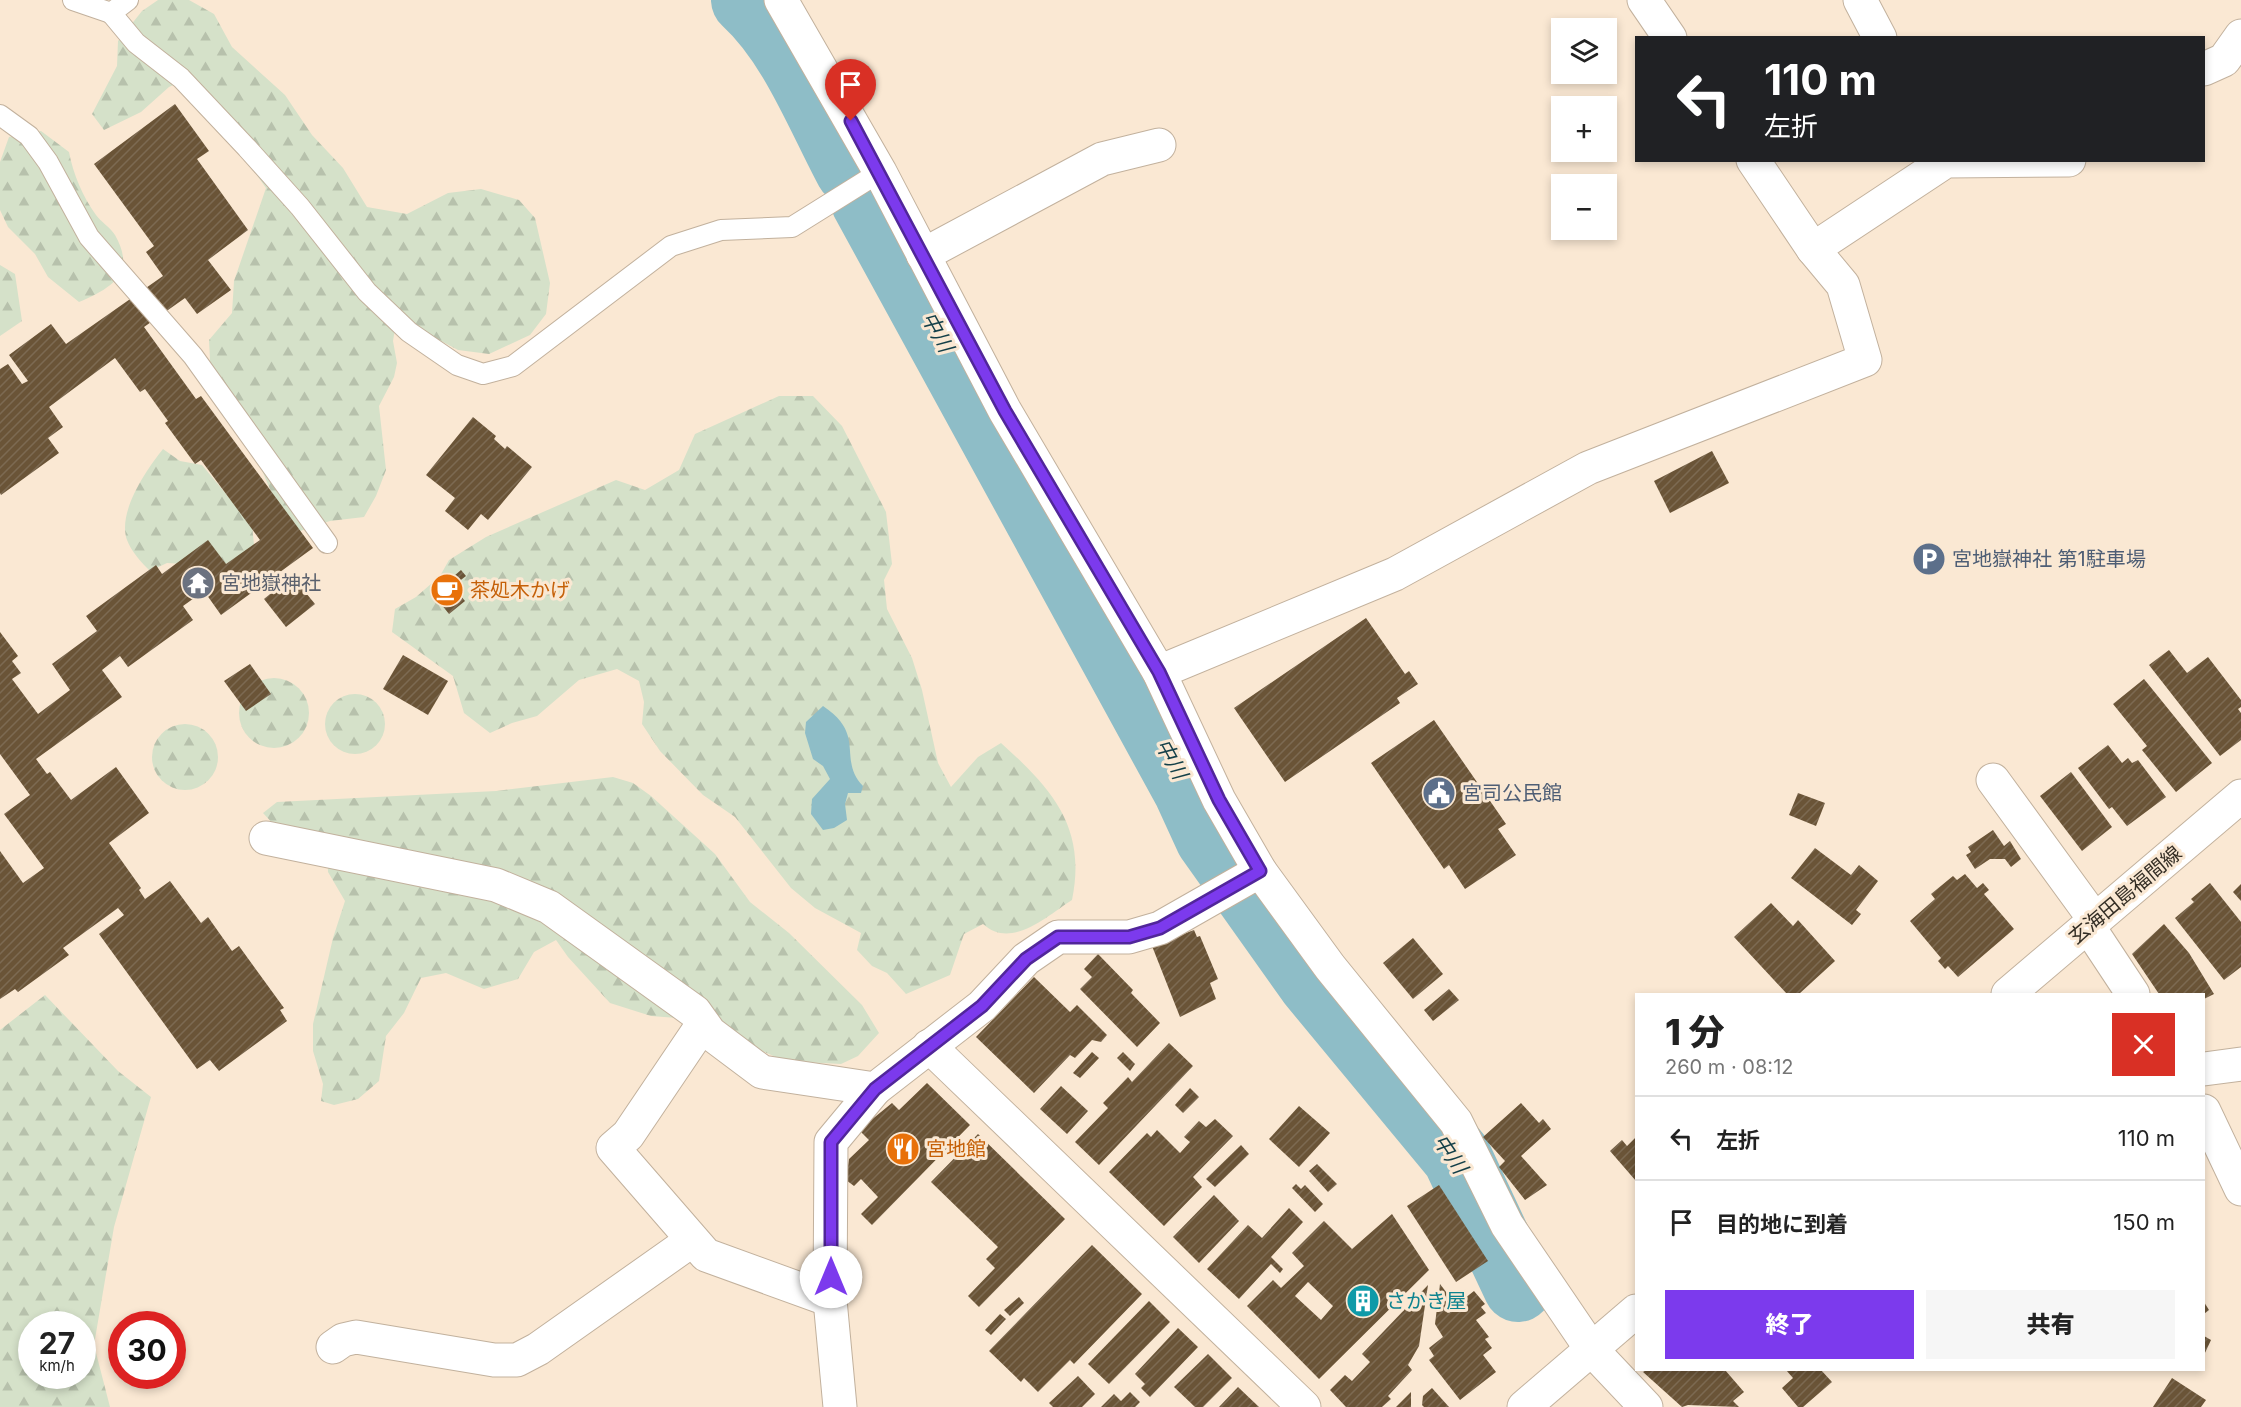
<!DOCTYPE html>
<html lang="ja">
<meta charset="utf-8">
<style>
:root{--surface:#fff;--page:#f6f6f6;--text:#222;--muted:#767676;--line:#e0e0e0;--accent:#7c3aed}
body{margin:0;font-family:Inter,"Noto Sans JP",sans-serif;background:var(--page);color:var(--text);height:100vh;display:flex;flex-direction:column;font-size:22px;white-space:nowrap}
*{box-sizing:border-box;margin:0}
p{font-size:20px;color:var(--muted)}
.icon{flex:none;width:33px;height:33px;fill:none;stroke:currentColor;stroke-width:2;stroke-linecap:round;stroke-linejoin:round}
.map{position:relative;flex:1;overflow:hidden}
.details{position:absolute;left:1635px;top:993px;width:570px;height:378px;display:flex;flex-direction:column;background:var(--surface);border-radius:0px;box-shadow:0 3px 9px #0003}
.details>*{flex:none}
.guide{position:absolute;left:1635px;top:36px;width:570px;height:126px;border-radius:0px;box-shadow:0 3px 9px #0003;background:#202124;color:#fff;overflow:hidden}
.controls{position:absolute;left:1551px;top:18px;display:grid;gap:12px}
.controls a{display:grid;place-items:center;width:66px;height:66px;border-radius:0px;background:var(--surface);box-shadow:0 3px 9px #0003;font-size:30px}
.speed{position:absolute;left:18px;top:1311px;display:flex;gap:12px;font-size:30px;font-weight:700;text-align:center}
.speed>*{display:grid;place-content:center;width:78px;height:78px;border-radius:50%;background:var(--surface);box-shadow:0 3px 9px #0003;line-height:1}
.speed small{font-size:15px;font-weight:400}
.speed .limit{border:9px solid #d22;background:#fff;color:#111}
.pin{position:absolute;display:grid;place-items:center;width:51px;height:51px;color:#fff;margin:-62px -26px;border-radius:50% 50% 50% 0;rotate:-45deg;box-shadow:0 0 6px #0007}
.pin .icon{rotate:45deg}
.me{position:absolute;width:66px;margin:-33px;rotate:0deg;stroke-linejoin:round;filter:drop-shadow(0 0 4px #0008)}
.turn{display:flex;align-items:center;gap:21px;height:126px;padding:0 30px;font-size:27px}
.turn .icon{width:78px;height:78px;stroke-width:2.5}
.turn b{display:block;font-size:42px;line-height:51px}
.round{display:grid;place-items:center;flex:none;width:63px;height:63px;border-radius:0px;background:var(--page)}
.overview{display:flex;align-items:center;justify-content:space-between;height:102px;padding:0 30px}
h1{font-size:36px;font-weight:800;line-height:45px}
.cta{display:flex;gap:12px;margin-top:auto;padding:12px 30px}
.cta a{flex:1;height:69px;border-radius:0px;background:var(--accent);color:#fff;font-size:24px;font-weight:800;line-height:69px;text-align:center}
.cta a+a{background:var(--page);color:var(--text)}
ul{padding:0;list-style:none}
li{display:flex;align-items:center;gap:18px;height:84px;padding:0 30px;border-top:2px solid var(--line)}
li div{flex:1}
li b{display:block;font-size:22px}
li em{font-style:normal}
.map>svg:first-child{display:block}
.forest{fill:url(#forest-firs);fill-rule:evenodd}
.water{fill:#8ebdc7}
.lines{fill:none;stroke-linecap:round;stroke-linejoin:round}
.river{stroke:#8ebdc7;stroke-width:70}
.building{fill:url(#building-hatch);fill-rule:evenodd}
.lane-casing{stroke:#c2b19d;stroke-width:22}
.street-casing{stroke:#c2b19d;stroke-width:35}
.secondary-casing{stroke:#c2b19d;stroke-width:35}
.lane{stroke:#fff;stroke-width:20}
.street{stroke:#fff;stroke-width:33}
.secondary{stroke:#fff;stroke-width:33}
.route-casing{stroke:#51269a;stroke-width:15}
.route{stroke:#7c3aed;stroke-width:10}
.labels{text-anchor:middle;stroke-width:6;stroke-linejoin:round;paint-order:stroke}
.service-label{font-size:20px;fill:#4e5e75;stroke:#fae8d3;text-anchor:start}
.worship-label{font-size:20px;fill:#5b616d;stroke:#fae8d3;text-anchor:start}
.food-label{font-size:20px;fill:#c56008;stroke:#fae8d3;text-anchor:start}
.street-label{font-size:20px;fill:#342e25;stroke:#fae8d3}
.culture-label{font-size:20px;fill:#0d838f;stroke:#fae8d3;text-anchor:start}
.water-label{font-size:21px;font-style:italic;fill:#133f48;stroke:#fae8d3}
</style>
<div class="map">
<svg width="2241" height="1407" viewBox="0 0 2241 1407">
<defs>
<pattern id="forest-firs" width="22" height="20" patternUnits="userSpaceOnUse" patternTransform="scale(1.5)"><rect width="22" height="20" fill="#d5e1c9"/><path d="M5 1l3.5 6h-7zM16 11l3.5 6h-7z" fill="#b7c1ac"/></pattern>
<pattern id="building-hatch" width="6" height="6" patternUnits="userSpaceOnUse" patternTransform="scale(1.5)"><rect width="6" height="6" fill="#6a5437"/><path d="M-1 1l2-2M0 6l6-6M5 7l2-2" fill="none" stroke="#7c6a52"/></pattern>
</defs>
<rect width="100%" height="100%" fill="#fae8d3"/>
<g class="forest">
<polygon points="158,0 189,0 214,14 232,47 285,95 312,135 343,168 367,207 407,214 448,193 481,189 519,200 535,218 550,283 546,314 530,335 489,354 458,350 426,333 398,311 393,341 397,363 394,377 379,406 386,470 376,496 364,517 330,521 300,531 272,494 259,463 204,385 210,360 209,340 232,313 234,281 266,188 188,78 169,87 141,112 104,130 92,114 117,66 118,41 142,11"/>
<path d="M41 131 69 152C73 174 83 197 96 215 101 222 110 227 115 235 137 274 111 288 79 302L48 277 35 254 8 227 0 210V162L9 137Z"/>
<polygon points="0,265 15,274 22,321 0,336"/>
<path d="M779 396H813L842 426 886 512 892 564 884 580 887 609 912 658 922 690 938 763 951 787 978 757 1001 743C1052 789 1087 827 1072 900 1047 916 1011 950 983 924L964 934 950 975 906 994 887 973 872 966 857 950 861 933 815 908 791 888 735 817 703 795 660 751 642 724 644 702 639 681 617 669 579 680 537 716 512 723 490 733 464 713 453 676 392 632 395 609 416 597 440 576 449 560 486 537 616 480 645 490 679 470 695 434Z"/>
<path d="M163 449 180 461 202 465 252 525 254 545 233 562 216 566 167 563 150 571C141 562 131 551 127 540 117 512 147 469 163 449Z"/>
<circle cx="274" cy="713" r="35"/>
<circle cx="355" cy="724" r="30"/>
<circle cx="185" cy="757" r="33"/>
<polygon points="613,777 633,783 651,796 715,854 750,902 789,933 862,1005 879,1033 858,1056 841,1064 784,1061 750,1045 677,1018 651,1016 610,1003 568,957 556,940 534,952 518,979 484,989 446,973 421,978 404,1013 386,1036 379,1081 358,1099 334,1105 321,1101 323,1084 313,1051 313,1024 333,938 345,901 328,872 327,841 276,827 263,813 277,802 496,791"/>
<path d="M45 995 118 1071 151 1097 114 1227 94 1345 110 1407H0V1030ZM82 1324V1376H32V1324Z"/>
</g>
<path class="water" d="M823 706C867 735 837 759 863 786L861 793H848L845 804 847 820 834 828 823 830 811 814 812 799 830 779 823 766 813 759 805 733 806 722Z"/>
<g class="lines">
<g class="river">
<path d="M746 0C794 44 820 114 850 170"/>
<polyline points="865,200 1188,790 1210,838 1313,983 1457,1157 1518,1287"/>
</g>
</g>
<g class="building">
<polygon points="175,104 209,151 197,159 248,230 208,260 231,290 197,314 185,298 144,327 196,399 201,396 313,548 221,615 204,591 183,606 193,620 128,667 120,656 102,670 122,697 36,759 47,774 50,772 71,800 116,767 149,813 109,843 141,888 139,890 145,899 170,881 201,923 208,917 232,951 239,946 284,1008 280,1010 287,1021 219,1071 210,1060 197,1069 99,934 124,915 118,908 63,948 69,955 18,992 15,989 0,999 0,851 23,883 44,868 4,814 30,795 0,754 0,632 18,656 12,661 21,673 12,679 38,714 70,690 52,664 97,631 86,616 156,565 162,574 208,540 226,564 260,540 201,460 195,464 165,423 168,421 145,389 140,392 115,358 49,407 63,427 48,438 59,453 1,495 0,493 0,369 8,364 22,384 28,381 9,355 51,324 66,344 163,276 146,252 154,246 94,164"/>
<polygon points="473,417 496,436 494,439 505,449 507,446 532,467 488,520 481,514 468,530 445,511 455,498 426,475"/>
<polygon points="1712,451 1729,483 1670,513 1654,481"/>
<polygon points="461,570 466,576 453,586 465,601 449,614 433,594"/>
<polygon points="292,576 315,604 286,627 264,599"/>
<polygon points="1366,618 1405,674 1409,671 1418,684 1397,698 1400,703 1285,782 1234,708"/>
<polygon points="2169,650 2187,673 2208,657 2241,700 2241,707 2238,709 2241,713 2241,740 2220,756 2149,665"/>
<polygon points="403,655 448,681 428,715 383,689"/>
<polygon points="250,664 271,694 246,711 224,681"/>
<polygon points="2144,679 2212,763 2176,792 2142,750 2147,746 2113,704"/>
<polygon points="1434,720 1506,824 1498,829 1516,855 1465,889 1449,865 1444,869 1371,763"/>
<polygon points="2108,745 2122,763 2128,758 2132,763 2138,760 2166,797 2127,826 2112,807 2109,809 2078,768"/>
<polygon points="2071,772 2112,827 2082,851 2040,796"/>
<polygon points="1798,793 1825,803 1816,826 1789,815"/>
<polygon points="1993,830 2004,846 2010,841 2021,859 2011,867 2005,859 1990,859 1975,869 1966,855 1971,852 1968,847"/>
<polygon points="1815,848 1851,875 1859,865 1878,881 1856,910 1861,914 1852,925 1791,878"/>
<polygon points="1965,874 1977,888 1983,883 1989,890 1984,894 2014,929 1958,977 1948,966 1945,969 1938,961 1941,958 1910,921 1935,899 1931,894 1953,876 1957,880"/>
<polygon points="2210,883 2241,922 2241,967 2224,980 2175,918 2194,902 2191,899"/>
<polygon points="2241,884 2241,901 2233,892"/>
<polygon points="1771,903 1793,926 1798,920 1835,961 1799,994 1787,994 1734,937"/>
<polygon points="2164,924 2189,953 2214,994 2204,999 2204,994 2159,994 2132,954"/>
<polygon points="1194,930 1197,937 1200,936 1218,979 1210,983 1216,999 1180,1017 1152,946"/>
<polygon points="1413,938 1443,974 1413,999 1383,963"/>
<polygon points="1098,954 1133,990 1131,993 1160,1023 1137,1047 1080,989 1092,977 1084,969"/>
<polygon points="1034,977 1070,1012 1077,1005 1107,1035 1101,1042 1092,1040 1075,1058 1070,1055 1034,1093 976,1037"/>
<polygon points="1449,989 1459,1000 1433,1021 1424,1010"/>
<polygon points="1169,1043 1193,1066 1099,1165 1075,1142 1108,1108 1103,1103 1128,1077 1132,1082"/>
<polygon points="1092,1052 1099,1058 1080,1078 1073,1073"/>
<polygon points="1123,1052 1135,1064 1130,1071 1117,1058"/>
<polygon points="927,1083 970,1125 872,1225 861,1214 878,1197 861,1179 854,1186 846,1180 849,1159 869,1140 859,1130 892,1103 899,1110"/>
<polygon points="1061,1086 1088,1111 1067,1134 1040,1109"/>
<polygon points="1190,1088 1199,1097 1183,1113 1175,1105"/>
<polygon points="1521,1103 1539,1123 1543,1119 1551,1129 1521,1156 1547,1185 1525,1200 1499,1167 1505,1161 1483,1137"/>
<polygon points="1299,1106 1330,1133 1299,1167 1269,1139"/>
<polygon points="1215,1119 1233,1136 1193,1177 1202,1187 1164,1226 1109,1172 1147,1133 1151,1137 1157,1130 1180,1153 1190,1142 1184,1137 1199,1121 1206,1127"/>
<polygon points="978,1134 1065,1219 979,1307 968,1296 995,1268 986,1259 998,1247 931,1182"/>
<polygon points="1636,1137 1636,1181 1610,1151 1622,1140 1627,1146"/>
<polygon points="1241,1145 1249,1154 1215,1187 1206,1179"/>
<polygon points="1317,1164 1337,1184 1328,1192 1309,1171"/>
<polygon points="1296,1184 1301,1189 1305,1185 1323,1204 1315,1212 1292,1188"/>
<polygon points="1439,1185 1488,1261 1456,1282 1407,1206"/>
<polygon points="1214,1195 1239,1221 1199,1263 1173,1237"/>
<polygon points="1289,1208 1303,1222 1271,1257 1283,1269 1280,1273 1271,1264 1239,1299 1207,1269 1248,1225 1262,1238"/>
<path d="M1392 1214 1429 1270 1319 1379 1247 1306 1273 1280 1281 1288 1304 1266 1292 1253 1324 1221 1352 1249ZM1308 1282 1333 1306 1321 1320 1295 1296Z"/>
<polygon points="1092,1245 1142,1294 1074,1364 1070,1360 1038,1392 1024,1378 1021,1382 989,1351"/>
<polygon points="1440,1284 1456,1305 1474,1291 1485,1304 1481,1307 1486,1313 1476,1320 1489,1337 1485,1339 1492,1348 1483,1355 1496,1372 1460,1400 1429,1360 1434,1356 1429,1348 1443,1337 1435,1324"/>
<polygon points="1428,1285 1419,1346 1408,1365 1412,1370 1388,1396 1391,1399 1382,1407 1346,1407 1330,1390 1345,1375 1352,1381 1370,1362 1362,1354"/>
<polygon points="1019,1297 1024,1303 1010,1316 1004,1310"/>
<polygon points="1149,1301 1170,1322 1109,1384 1088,1364"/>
<polygon points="2204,1302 2209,1310 2204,1314"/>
<polygon points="1000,1314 1006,1319 991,1335 985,1330"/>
<polygon points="1178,1328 1198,1347 1150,1397 1141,1388 1145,1384 1135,1374"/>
<polygon points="2204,1336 2211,1340 2204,1355"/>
<polygon points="1208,1354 1232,1378 1203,1407 1195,1407 1174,1387"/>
<polygon points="1646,1370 1725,1370 1744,1392 1733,1401 1739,1407 1688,1405 1682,1407 1643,1372"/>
<polygon points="1786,1370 1821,1370 1832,1382 1803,1407 1798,1407 1782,1388 1793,1378"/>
<polygon points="1078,1376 1095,1394 1082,1407 1053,1407 1049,1403"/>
<polygon points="2172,1378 2206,1400 2201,1407 2153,1407"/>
<polygon points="1238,1387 1259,1407 1219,1407"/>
<polygon points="1432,1388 1449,1407 1424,1407 1422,1405 1423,1396"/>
<polygon points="1130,1392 1140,1402 1135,1407 1101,1407 1114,1394 1121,1401"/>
<polygon points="1411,1392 1411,1407 1396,1407"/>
</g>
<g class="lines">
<g class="lane-casing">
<g id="lane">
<polyline points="73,0 111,13"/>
<polyline points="128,0 111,13 136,43 181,78 247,148 300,207 367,292 409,332 457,365 483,374 513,366 671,246 721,230 792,227 880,172"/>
<polyline points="0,115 29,136 48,162 89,237 193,356 327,543"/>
</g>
</g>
<g class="street-casing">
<g id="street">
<polyline points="781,0 880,172 1005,411 1159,672 1219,800 1260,871 1330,967 1456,1122 1507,1225 1592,1350 1646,1407"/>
<polyline points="1644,0 1670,38"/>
<polyline points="1860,0 1880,38"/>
<polyline points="2204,69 2224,60 2241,36"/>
<polyline points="1813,249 1946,161 2069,160"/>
<polyline points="923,255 1102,159 1159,145"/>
<polyline points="1159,672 1395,574 1588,468 1865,360 1843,285 1813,249 1753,160"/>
<polyline points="1993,780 2095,920"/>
<polyline points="266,838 496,885 549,907 695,1012 710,1033 762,1072 875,1089 982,1006 1026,959 1058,937 1129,937 1160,928 1260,871"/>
<polyline points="2088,926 2133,994"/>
<polyline points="703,1024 628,1135 613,1148 706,1255 830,1300"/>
<polyline points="929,1046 1304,1407"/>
<polyline points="2204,1069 2241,1064"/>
<polyline points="2204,1111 2241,1189"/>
<polyline points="333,1347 343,1340 356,1337 494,1360 517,1360 538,1349 691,1241"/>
<polyline points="840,1407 830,1300 831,1142 875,1089"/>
</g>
</g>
<g class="secondary-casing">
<g id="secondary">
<polyline points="2008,994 2241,796"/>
<polyline points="1524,1407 1636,1311"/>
</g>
</g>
<use href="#lane" class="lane"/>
<use href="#street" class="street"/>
<use href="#secondary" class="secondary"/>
</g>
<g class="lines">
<g class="route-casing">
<polyline id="route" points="831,1277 831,1142 875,1089 982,1006 1026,959 1058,937 1129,937 1160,928 1260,871 1219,800 1159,672 1005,411 851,121"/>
</g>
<use href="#route" class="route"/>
</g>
<defs>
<g id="parking-disc" transform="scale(1.725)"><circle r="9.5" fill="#5c6f8a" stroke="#fae8d3"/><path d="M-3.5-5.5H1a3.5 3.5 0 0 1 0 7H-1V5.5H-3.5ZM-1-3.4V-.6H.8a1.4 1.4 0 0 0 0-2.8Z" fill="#fff"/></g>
<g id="temple-disc" transform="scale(1.725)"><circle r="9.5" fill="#6b7280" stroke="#fae8d3"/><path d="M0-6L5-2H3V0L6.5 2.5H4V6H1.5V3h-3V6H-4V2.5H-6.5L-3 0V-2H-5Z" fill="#fff"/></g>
<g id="cafe-disc" transform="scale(1.725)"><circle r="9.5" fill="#e8710a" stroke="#fae8d3"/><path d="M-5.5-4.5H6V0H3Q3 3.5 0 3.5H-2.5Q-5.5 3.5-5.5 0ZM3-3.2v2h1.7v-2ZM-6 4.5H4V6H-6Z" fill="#fff"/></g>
<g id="civic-disc" transform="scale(1.725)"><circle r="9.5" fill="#5c6f8a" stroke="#fae8d3"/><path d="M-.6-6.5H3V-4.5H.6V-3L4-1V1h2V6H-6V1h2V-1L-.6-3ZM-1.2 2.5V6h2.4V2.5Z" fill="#fff"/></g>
<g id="restaurant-disc" transform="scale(1.725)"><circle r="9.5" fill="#e8710a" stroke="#fae8d3"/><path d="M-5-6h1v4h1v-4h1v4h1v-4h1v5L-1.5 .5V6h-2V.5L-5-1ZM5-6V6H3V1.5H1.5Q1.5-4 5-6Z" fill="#fff"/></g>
<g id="building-disc" transform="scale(1.725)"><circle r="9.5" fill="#0f9aa8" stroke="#fae8d3"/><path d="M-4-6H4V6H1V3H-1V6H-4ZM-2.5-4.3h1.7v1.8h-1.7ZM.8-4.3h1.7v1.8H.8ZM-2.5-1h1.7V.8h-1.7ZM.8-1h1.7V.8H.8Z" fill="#fff"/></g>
</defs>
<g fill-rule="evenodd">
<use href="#parking-disc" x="1929" y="559"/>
<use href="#temple-disc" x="198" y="583"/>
<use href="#cafe-disc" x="447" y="590"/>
<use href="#civic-disc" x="1439" y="793"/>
<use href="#restaurant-disc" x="903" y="1149"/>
<use href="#building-disc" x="1363" y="1301"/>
</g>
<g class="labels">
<g class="service-label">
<text x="1952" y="566">宮地嶽神社 第1駐車場</text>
<text x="1462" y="800">宮司公民館</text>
</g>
<g class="worship-label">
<text x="221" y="590">宮地嶽神社</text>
</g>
<g class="food-label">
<text x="470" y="597">茶処木かげ</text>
<text x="926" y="1156">宮地館</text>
</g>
<g class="street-label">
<text transform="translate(2125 895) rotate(-40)" y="7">玄海田島福間線</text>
</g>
<g class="culture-label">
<text x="1386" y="1308">さかき屋</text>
</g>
<g class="water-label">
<text transform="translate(937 332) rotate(61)" y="7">中川</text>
<text transform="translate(1171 759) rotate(61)" y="7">中川</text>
<text transform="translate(1450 1154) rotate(56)" y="7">中川</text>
</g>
</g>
</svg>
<div class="controls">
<a><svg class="icon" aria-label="layers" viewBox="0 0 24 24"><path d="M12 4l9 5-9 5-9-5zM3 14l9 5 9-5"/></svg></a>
<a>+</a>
<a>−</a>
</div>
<div class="speed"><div>27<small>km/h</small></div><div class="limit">30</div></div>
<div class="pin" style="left:851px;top:121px;background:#d93025"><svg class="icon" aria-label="arrive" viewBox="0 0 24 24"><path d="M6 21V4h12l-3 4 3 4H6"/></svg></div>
<svg class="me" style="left:831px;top:1277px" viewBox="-20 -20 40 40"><circle r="19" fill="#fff"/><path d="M0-13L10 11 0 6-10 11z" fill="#7c3aed"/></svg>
<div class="guide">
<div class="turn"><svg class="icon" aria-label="left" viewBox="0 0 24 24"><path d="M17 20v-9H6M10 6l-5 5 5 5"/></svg><div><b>110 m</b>左折</div></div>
</div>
<section class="details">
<div class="overview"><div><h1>1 分</h1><p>260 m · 08:12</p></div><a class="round" style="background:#d93025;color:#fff"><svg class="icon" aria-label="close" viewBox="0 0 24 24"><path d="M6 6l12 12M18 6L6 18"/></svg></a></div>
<ul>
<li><svg class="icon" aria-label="left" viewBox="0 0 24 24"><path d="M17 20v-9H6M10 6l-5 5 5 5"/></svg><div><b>左折</b></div><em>110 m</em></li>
<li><svg class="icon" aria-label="arrive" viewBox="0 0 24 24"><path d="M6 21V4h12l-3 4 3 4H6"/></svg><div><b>目的地に到着</b></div><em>150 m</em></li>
</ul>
<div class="cta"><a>終了</a><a>共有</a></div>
</section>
</div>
